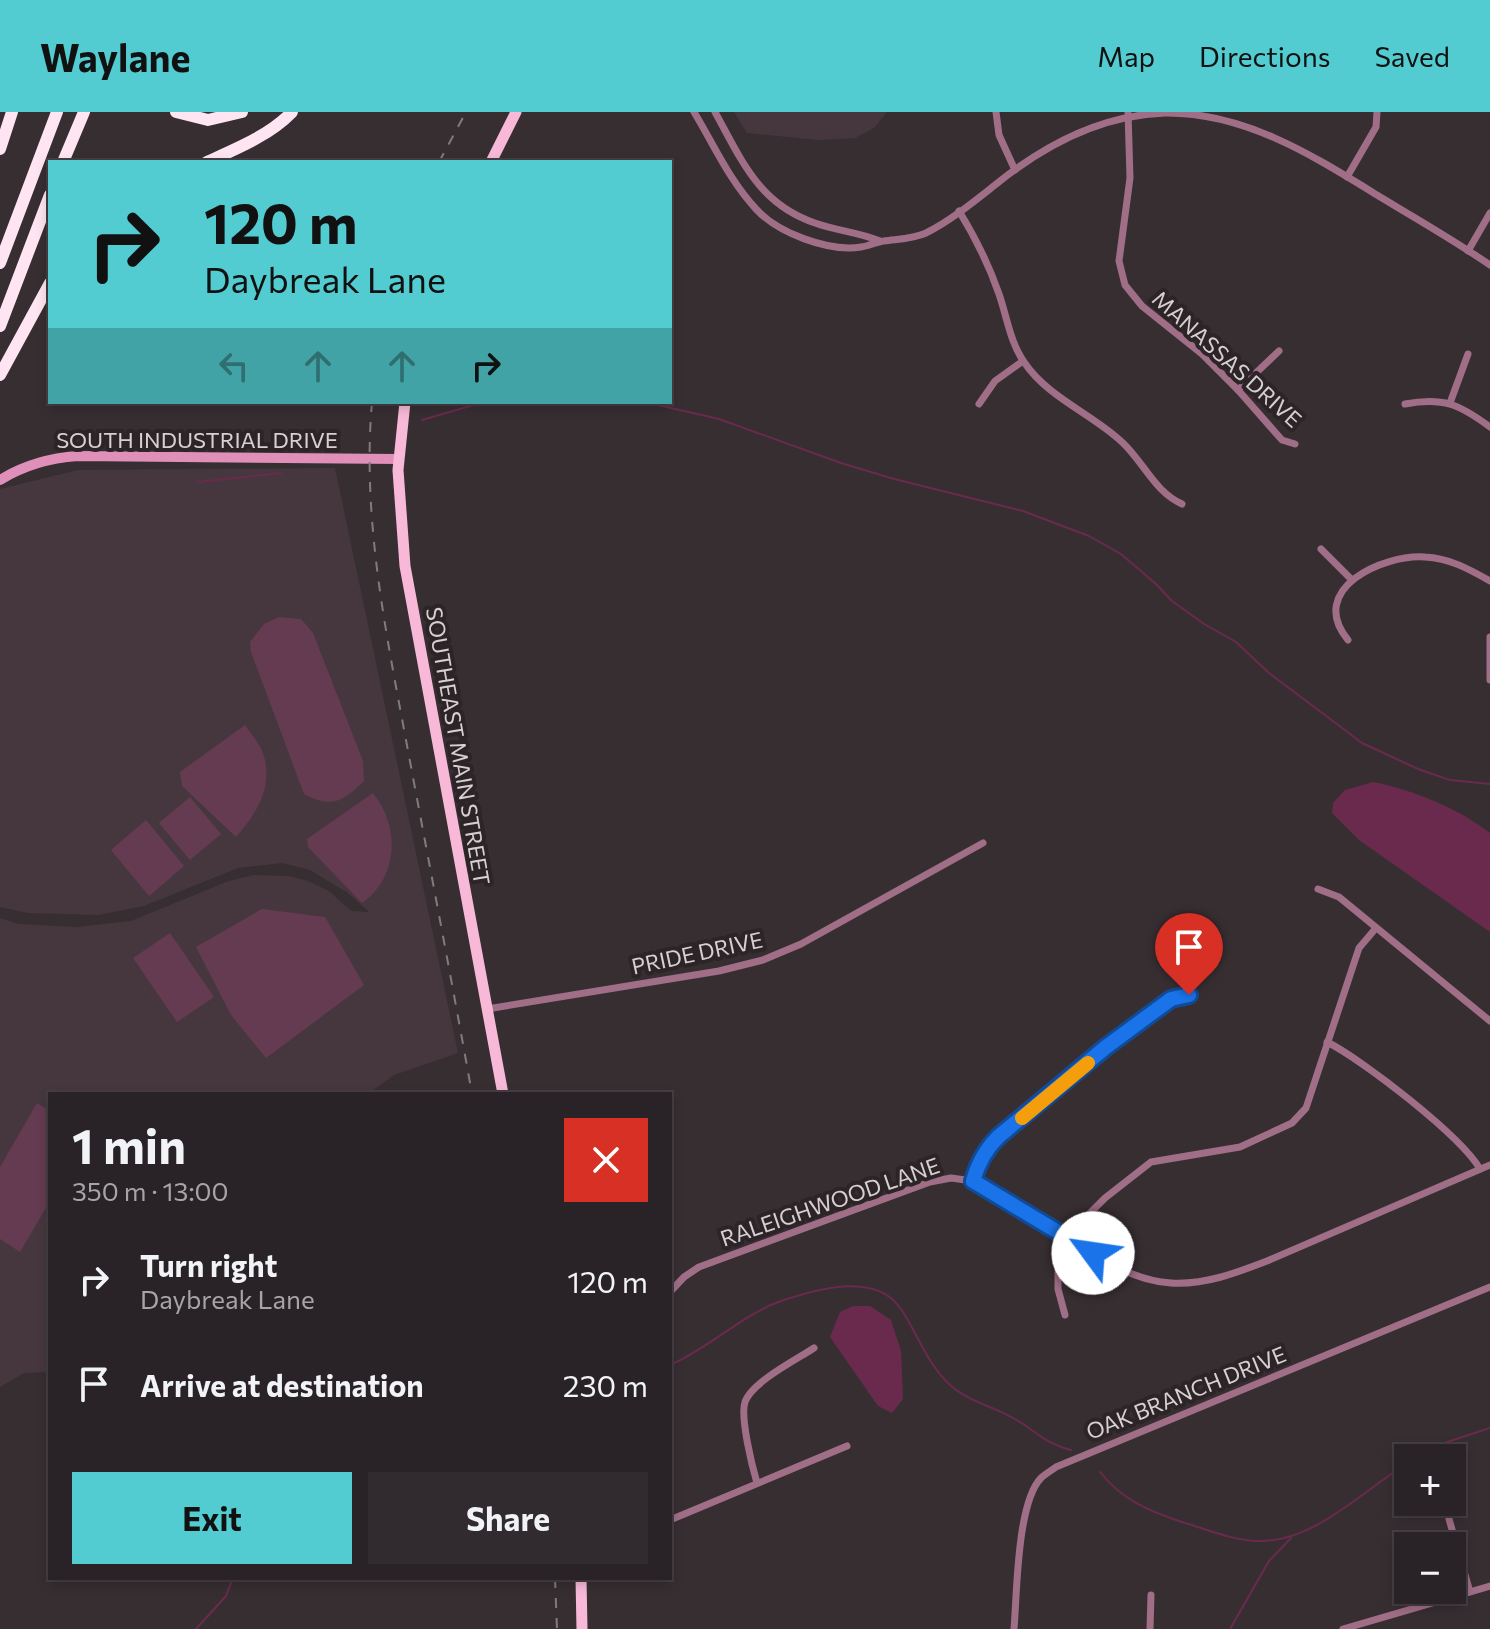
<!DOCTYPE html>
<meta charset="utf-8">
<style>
:root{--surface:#292226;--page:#312a2e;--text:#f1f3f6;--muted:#a5a4a7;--line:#453f43;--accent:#52ccd0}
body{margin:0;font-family:Commissioner,sans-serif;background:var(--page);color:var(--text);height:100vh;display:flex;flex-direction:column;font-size:30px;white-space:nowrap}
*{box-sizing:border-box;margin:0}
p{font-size:26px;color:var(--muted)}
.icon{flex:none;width:44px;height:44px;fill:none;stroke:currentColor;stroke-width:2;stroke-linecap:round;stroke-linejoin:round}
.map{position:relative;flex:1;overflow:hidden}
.side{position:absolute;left:48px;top:980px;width:624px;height:488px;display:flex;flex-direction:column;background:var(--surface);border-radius:0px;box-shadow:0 4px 12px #0003,0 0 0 2px var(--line)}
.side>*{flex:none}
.banner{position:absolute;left:48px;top:48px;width:624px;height:244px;border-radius:0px;box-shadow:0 4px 12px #0003,0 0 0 2px var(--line);background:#52ccd0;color:#111;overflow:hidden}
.tools{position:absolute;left:1394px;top:1332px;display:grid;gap:16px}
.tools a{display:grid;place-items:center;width:72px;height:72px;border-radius:0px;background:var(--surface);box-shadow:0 4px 12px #0003,0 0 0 2px var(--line);font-size:40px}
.pin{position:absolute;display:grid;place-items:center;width:68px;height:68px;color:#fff;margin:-82px -34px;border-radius:50% 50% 50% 0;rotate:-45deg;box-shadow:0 0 8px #0007}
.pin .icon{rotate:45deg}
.me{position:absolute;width:88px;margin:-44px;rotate:301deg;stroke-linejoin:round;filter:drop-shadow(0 0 6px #0008)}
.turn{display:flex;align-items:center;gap:28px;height:168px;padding:0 24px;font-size:36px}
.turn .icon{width:104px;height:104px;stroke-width:2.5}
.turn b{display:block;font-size:56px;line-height:68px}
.lanes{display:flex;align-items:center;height:76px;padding:0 24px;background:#0003;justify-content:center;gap:40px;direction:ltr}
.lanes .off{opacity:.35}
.round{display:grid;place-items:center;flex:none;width:84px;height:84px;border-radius:0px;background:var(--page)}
.overview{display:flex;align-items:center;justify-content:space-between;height:136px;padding:0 24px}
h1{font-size:48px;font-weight:700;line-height:60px}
.action{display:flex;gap:16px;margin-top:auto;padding:16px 24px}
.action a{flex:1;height:92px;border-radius:0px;background:var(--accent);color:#111;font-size:32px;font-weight:700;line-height:92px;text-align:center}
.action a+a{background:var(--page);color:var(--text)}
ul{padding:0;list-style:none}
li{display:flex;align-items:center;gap:24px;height:104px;padding:0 24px}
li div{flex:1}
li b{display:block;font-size:30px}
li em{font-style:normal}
header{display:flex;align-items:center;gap:48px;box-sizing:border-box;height:112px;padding:0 40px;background:var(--accent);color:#111}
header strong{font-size:38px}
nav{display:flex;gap:44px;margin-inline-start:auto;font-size:28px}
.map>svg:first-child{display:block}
.built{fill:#46373e}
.green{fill:#653b51}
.water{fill:#6a2a4e}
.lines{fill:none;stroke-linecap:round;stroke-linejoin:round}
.stream{stroke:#6a2a4e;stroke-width:2}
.street{stroke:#a06e87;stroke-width:7}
.secondary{stroke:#df8fb8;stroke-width:10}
.primary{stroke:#f8b9d8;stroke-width:11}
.highway{stroke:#ffe5f1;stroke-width:12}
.rail{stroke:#827b7e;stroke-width:2;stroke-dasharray:10 10;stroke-linecap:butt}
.route-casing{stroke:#114b97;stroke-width:20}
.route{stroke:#1a73e8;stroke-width:14}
.slow{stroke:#f59e0b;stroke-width:14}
.labels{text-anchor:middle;stroke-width:8;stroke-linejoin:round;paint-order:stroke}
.street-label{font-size:22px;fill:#d6d0d3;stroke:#2d2428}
</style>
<header>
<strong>Waylane</strong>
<nav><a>Map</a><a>Directions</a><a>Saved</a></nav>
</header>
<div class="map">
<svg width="1490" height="1517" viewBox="0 0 1490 1517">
<rect width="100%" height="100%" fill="#372e32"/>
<g class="built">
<polygon points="734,0 887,0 874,16 855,26 819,28 747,21"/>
<polygon points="335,356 458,941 394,963 368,982 50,982 50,1260 24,1261 0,1275 0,806 18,812 77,815 131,809 226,770 253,763 289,764 308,769 329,779 351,799 369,800 348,781 310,758 282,751 238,756 144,794 98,803 28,801 0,795 0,377 78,358"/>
</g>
<g class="green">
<path d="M279 505 301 507 313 521 363 649 364 669C343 689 333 697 304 682L251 540 250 530 264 512Z"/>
<path d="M245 613C251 622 260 632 263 641 274 675 257 701 236 725L182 674 180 660Z"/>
<path d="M373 681C400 714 399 765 362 791L308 735 307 727Z"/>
<polygon points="190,685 221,722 190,748 159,711"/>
<polygon points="146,708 184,754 149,784 111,738"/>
<polygon points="262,797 325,805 364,873 266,946 231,903 196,835"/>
<polygon points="170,821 214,885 177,910 133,846"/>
<polygon points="37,991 50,999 50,1089 20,1140 0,1127 0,1055"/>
</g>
<g class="water">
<path d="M1373 670C1413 678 1458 696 1490 721V820L1359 728 1332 701 1333 691 1345 678Z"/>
<polygon points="853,1194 870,1194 891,1208 901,1239 903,1287 892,1301 878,1294 830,1225 840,1200"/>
</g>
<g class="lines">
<g class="stream">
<polyline points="645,290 719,307 841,351 894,367 1023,399 1089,424 1121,442 1156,472 1172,489 1204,512 1236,530 1269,561 1362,631 1418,657 1450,668 1490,672"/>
<polyline points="422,308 484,290"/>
<polyline points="198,370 281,361"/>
<path d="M670 1253C708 1237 743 1202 781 1189 819 1177 878 1158 903 1200 918 1224 928 1252 949 1272 967 1289 992 1294 1013 1306 1035 1318 1045 1332 1071 1338"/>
<polyline points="1416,1346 1441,1332 1490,1316"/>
<path d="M1100 1360C1122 1388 1149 1399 1182 1410 1206 1417 1233 1429 1259 1429 1315 1430 1363 1378 1408 1351"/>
<polyline points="196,1517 226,1484 233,1466"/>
<polyline points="1230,1517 1269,1449 1291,1426"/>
</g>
<g class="street">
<path d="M694 0C714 33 729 68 756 97 778 121 828 140 861 135 869 134 876 130 884 129 898 127 913 127 926 121 952 108 977 87 1000 69 1048 31 1104 3 1165 1 1246 0 1315 45 1382 86 1418 108 1455 129 1490 153"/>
<path d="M715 0C742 49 759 92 815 111 837 119 859 120 880 129"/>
<polyline points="996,0 999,23 1015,58"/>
<polyline points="1128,0 1130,66 1119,149 1125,173 1142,194 1202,242 1238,278 1282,328 1295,332"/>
<polyline points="1347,65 1376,15 1377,0"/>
<path d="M959 99C975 125 989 153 999 182 1007 205 1010 230 1024 250 1048 286 1093 302 1123 331 1144 351 1155 380 1182 392"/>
<polyline points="1468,139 1490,101"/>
<polyline points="1238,278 1279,239"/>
<polyline points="1450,291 1468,242"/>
<polyline points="979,292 995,269 1023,249"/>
<path d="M1405 292C1443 285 1459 292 1490 315"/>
<polyline points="1321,437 1352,468"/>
<polyline points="1490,525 1490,568"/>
<path d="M1348 528C1306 477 1383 442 1425 445 1449 446 1469 457 1490 469"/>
<polyline points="1318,777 1339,785 1490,909"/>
<polyline points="487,897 719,859 763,848 801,832 983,731"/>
<path d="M1327 930C1363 948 1461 1024 1480 1057"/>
<polyline points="973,1069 988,1035 998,1025 1106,935 1171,887 1189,883"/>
<path d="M670 1180 684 1165 699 1155 930 1070 951 1066 973 1069C998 1083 1023 1098 1048 1113 1086 1137 1125 1168 1171 1171 1205 1173 1236 1161 1267 1149L1490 1053"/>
<polyline points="1065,1203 1058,1177 1058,1161 1065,1134 1086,1105 1105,1086 1151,1050 1240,1035 1292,1011 1306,996 1359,836 1376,816"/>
<path d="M757 1371C752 1354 740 1305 745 1290 752 1270 796 1248 814 1236"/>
<polyline points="1449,1407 1470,1480"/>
<polyline points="670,1408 847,1334"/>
<path d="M1014 1517C1017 1481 1017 1391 1041 1366 1045 1362 1052 1358 1056 1355L1490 1175"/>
<polyline points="1150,1517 1151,1483"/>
<polyline points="1343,1517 1490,1474"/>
</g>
<path class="secondary" d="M0 368C24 353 49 346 78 344L399 347"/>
<g class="primary">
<polyline points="491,50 516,0"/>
<polyline points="405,290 398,358 405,454 503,982"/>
<polyline points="581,1466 582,1517"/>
</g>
<g class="highway">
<polyline points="176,0 208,8 242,0"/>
<polyline points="0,37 12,0"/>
<polyline points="63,50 84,0"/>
<path d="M207 50C236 37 270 23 292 0"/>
<polyline points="0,151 57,0"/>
<polyline points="0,214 50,83"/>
<polyline points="0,263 50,171"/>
</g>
<g class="rail">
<polyline points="439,50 466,0"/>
<path d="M372 290C362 404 385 516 406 628 428 746 451 864 472 982"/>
<polyline points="555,1466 557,1517"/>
</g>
</g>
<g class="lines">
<g class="route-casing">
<path id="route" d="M1093 1141 973 1069C978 1051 985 1038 998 1025L1106 935 1171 887 1189 883"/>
</g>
<use href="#route" class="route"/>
<polyline class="slow" points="1022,1006 1088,951"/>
</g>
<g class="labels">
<g class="street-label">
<text transform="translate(1227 247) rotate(42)" y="8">MANASSAS DRIVE</text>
<text x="197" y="336">SOUTH INDUSTRIAL DRIVE</text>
<text transform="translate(458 634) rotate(80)" y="8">SOUTHEAST MAIN STREET</text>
<text transform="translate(697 841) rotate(-12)" y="8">PRIDE DRIVE</text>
<text transform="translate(830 1090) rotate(-19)" y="8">RALEIGHWOOD LANE</text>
<text transform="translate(1186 1281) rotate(-22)" y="8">OAK BRANCH DRIVE</text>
</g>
</g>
</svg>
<div class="tools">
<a>+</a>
<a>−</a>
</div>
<div class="pin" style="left:1189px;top:883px;background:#d93025"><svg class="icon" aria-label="arrive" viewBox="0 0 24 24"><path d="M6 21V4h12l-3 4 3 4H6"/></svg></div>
<svg class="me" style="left:1093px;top:1141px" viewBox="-20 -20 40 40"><circle r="19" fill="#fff"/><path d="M0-13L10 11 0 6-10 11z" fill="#1a73e8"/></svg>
<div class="banner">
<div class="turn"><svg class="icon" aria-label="right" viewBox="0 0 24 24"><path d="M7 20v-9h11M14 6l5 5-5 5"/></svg><div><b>120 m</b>Daybreak Lane</div></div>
<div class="lanes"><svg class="icon off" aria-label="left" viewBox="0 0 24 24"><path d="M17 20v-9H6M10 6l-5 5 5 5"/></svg><svg class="icon off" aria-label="ahead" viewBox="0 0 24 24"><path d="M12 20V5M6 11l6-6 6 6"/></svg><svg class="icon off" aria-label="ahead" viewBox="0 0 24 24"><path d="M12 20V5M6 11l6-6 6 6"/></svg><svg class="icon" aria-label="right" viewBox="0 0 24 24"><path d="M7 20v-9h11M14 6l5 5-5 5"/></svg></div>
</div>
<section class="side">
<div class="overview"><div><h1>1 min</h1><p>350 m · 13:00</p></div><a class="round" style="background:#d93025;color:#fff"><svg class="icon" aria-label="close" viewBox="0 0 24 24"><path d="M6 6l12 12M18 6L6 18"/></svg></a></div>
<ul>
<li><svg class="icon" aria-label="right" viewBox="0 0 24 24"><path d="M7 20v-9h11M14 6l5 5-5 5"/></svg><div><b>Turn right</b><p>Daybreak Lane</p></div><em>120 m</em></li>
<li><svg class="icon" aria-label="arrive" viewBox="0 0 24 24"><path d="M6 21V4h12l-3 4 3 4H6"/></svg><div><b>Arrive at destination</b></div><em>230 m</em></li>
</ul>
<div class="action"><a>Exit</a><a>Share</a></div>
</section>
</div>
